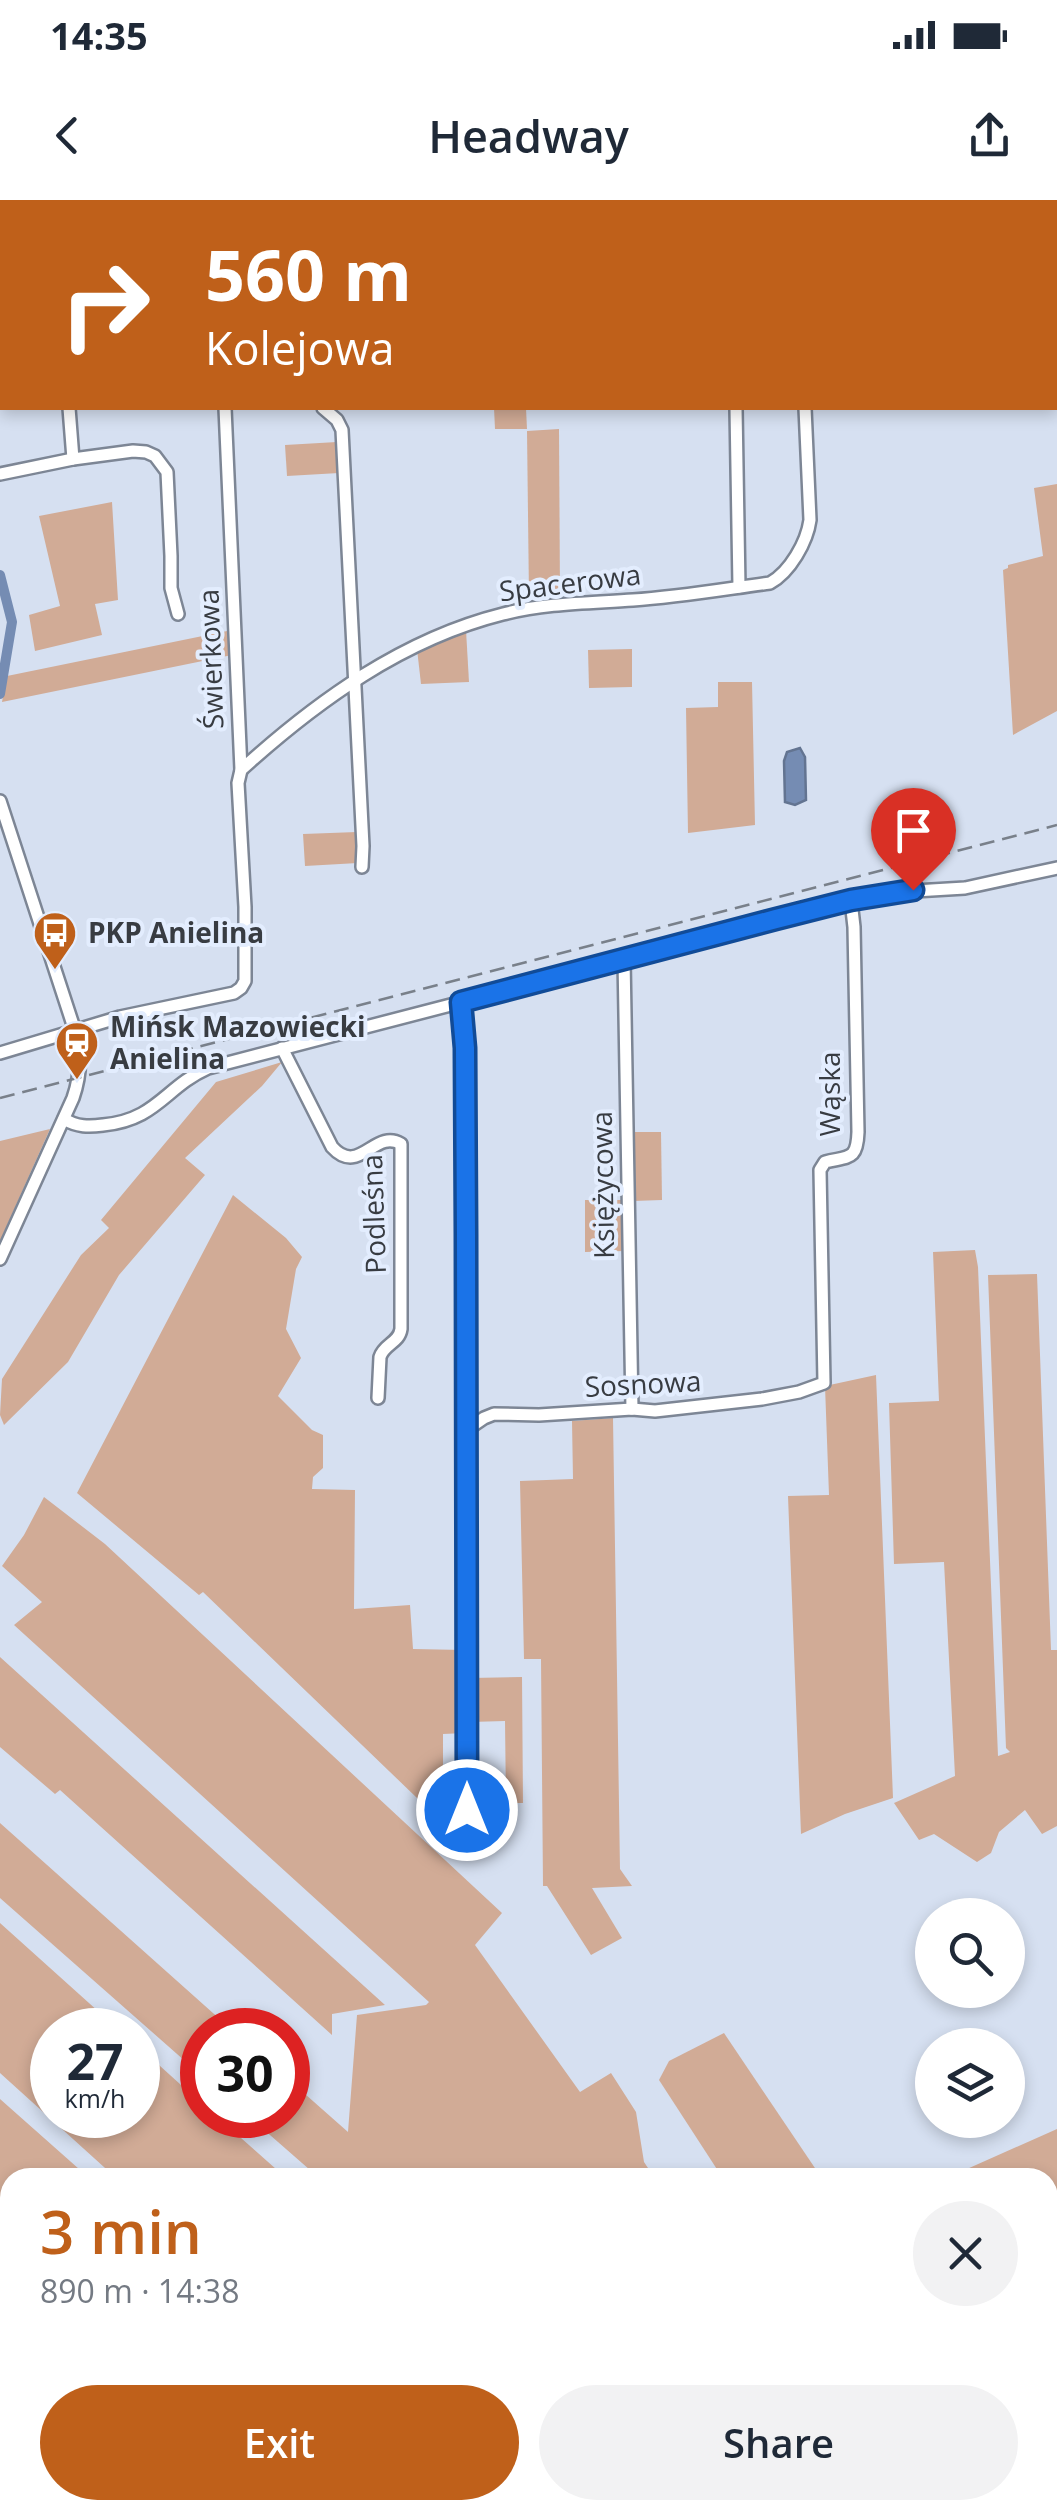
<!DOCTYPE html>
<meta charset="utf-8">
<style>
:root{--surface:#fff;--page:#f2f2f3;--text:#1f2937;--muted:#747a83;--accent:#bf601a}
body{margin:0;font-family:"Open Sans",sans-serif;background:var(--page);color:var(--text);height:100vh;display:flex;flex-direction:column;font-size:38px;white-space:nowrap}
*{box-sizing:border-box;margin:0}
p{font-size:32px;color:var(--muted)}
.icon{flex:none;width:55px;height:55px;fill:none;stroke:currentColor;stroke-width:2;stroke-linecap:round;stroke-linejoin:round}
.map{position:relative;flex:1;overflow:hidden}
.drawer{position:absolute;left:0px;top:1968px;width:1058px;height:352px;display:flex;flex-direction:column;background:var(--surface);border-radius:30px 30px 0 0;box-shadow:0 5px 15px #0003}
.drawer>*{flex:none}
.guide{position:absolute;left:0px;top:0px;width:1058px;height:210px;box-shadow:0 5px 15px #0003;background:#bf601a;color:#fff;overflow:hidden}
.buttons{position:absolute;left:915px;top:1698px;display:grid;gap:20px}
.buttons a{display:grid;place-items:center;width:110px;height:110px;border-radius:50%;background:var(--surface);box-shadow:0 5px 15px #0003;font-size:50px}
.speed{position:absolute;left:30px;top:1808px;display:flex;gap:20px;font-size:50px;font-weight:700;text-align:center}
.speed>*{display:grid;place-content:center;width:130px;height:130px;border-radius:50%;background:var(--surface);box-shadow:0 5px 15px #0003;line-height:1}
.speed small{font-size:25px;font-weight:400}
.speed .limit{border:15px solid #d22;background:#fff;color:#111}
.pin{position:absolute;display:grid;place-items:center;width:85px;height:85px;color:#fff;margin:-102px -42px;border-radius:50% 50% 50% 0;rotate:-45deg;box-shadow:0 0 10px #0007}
.pin .icon{rotate:45deg}
.me{position:absolute;width:110px;margin:-55px;rotate:0deg;stroke-linejoin:round;filter:drop-shadow(0 0 8px #0008)}
.turn{display:flex;align-items:center;gap:35px;height:210px;padding:0 40px;font-size:45px}
.turn .icon{width:130px;height:130px;stroke-width:2.5}
.turn b{display:block;font-size:70px;line-height:85px}
.round{display:grid;place-items:center;flex:none;width:105px;height:105px;border-radius:52px;background:var(--page)}
.summary{display:flex;align-items:center;justify-content:space-between;height:170px;padding:0 40px}
h1{font-size:60px;font-weight:600;line-height:75px;color:var(--accent)}
.action{display:flex;gap:20px;margin-top:auto;padding:20px 40px}
.action a{flex:1;height:115px;border-radius:60px;background:var(--accent);color:#fff;font-size:40px;font-weight:600;line-height:115px;text-align:center}
.action a+a{background:var(--page);color:var(--text)}
.status{display:flex;justify-content:space-between;align-items:center;height:70px;padding:0 50px;background:var(--surface);direction:ltr}
.status svg{height:28px;fill:currentColor}
header{display:flex;justify-content:space-between;align-items:center;height:130px;padding:0 40px;background:var(--surface);font-size:45px;font-weight:600}
.map>svg:first-child{display:block}
.green{fill:#d1ab96}
.water{fill:#758cb3;stroke:#637491;stroke-width:2.5}
.lines{fill:none;stroke-linecap:round;stroke-linejoin:round}
.canal{stroke:#758cb3;stroke-width:10}
.minor-casing{stroke:#7d8695;stroke-width:16}
.minor{stroke:#fff;stroke-width:11}
.rail{stroke:#79808a;stroke-width:2.5;stroke-dasharray:15 8;stroke-linecap:butt}
.route-casing{stroke:#114b97;stroke-width:25}
.route{stroke:#1a73e8;stroke-width:18}
.labels{text-anchor:middle;stroke-width:8;stroke-linejoin:round;paint-order:stroke}
.street-label{font-size:28px;fill:#383c42;stroke:#e3edfe}
.poi-label{font-size:28px;font-weight:bold;fill:#383c42;stroke:#e3edfe;text-anchor:start}
</style>
<div class="status"><b>14:35</b><svg viewBox="0 0 49 12"><path d="M0 12V9h3v3zM5 12V6h3v6zM10 12V3h3v9zM15 12V0h3v12zM26 1h20v11H26zM47 4h2v5h-2z"/></svg></div>
<header><svg class="icon" aria-label="back" viewBox="0 0 24 24"><path d="M15 5l-7 7 7 7"/></svg>Headway<svg class="icon" aria-label="share" viewBox="0 0 24 24"><path d="M12 15V3M7 8l5-5 5 5M5 13v7h14v-7"/></svg></header>
<div class="map">
<svg width="1057" height="2319" viewBox="0 0 1057 2319">
<rect width="100%" height="100%" fill="#d6e0f1"/>
<g class="green">
<polygon points="494,208 526,208 527,229 495,229"/>
<polygon points="559,229 560,395 529,398 527,231"/>
<polygon points="337,242 339,273 287,276 285,245"/>
<polygon points="1057,284 1057,511 1013,535 1003,370 1008,368 1008,365 1043,356 1034,288"/>
<polygon points="112,302 118,400 95,404 102,435 35,451 29,415 60,406 39,316"/>
<polygon points="232,430 232,455 2,502 7,476"/>
<polygon points="466,430 469,482 421,484 417,449"/>
<polygon points="632,449 632,487 589,488 588,450"/>
<polygon points="718,482 752,482 755,625 688,633 686,508 718,507"/>
<polygon points="357,632 358,663 305,666 303,634"/>
<polygon points="282,862 262,886 185,958 205,975 119,1075 68,1162 4,1225 0,1215 2,1179 81,1055 109,1028 101,1020 216,882"/>
<polygon points="50,929 0,1041 0,941"/>
<polygon points="631,932 661,932 662,1000 633,1001"/>
<polygon points="233,995 286,1038 302,1057 296,1069 286,1129 301,1158 278,1196 312,1230 323,1235 323,1268 313,1277 312,1289 355,1290 354,1409 410,1405 413,1449 464,1450 465,1533 443,1534 443,1623 203,1392 199,1395 77,1293"/>
<polygon points="585,1000 624,1000 625,1051 585,1052"/>
<polygon points="975,1050 978,1067 998,1556 1010,1552 1006,1548 988,1075 1037,1074 1051,1450 1057,1450 1057,1626 1042,1634 1025,1610 999,1632 991,1653 977,1662 934,1634 919,1640 894,1603 955,1576 944,1362 894,1364 889,1203 939,1201 933,1052"/>
<polygon points="876,1175 893,1598 845,1614 801,1634 788,1296 829,1295 825,1186"/>
<polygon points="613,1218 620,1669 632,1686 592,1688 622,1738 591,1755 547,1686 543,1686 541,1459 524,1459 520,1281 573,1279 572,1221"/>
<polygon points="44,1297 105,1344 502,1713 475,1745 580,1892 611,1873 636,1912 644,1962 654,1977 318,1977 247,1915 288,1915 288,1879 348,1932 357,1815 426,1805 429,1802 14,1425 42,1402 2,1366 24,1335"/>
<polygon points="0,1457 385,1805 332,1814 332,1835 60,1590 55,1594 0,1547"/>
<polygon points="522,1477 523,1603 506,1603 505,1521 470,1522 471,1478"/>
<polygon points="0,1623 232,1830 202,1830 202,1876 0,1698"/>
<polygon points="0,1723 119,1830 52,1830 52,1915 138,1915 138,1846 202,1904 202,1915 215,1915 285,1977 115,1977 0,1873"/>
<polygon points="724,1833 821,1977 722,1977 659,1880 669,1861"/>
<polygon points="0,1899 88,1977 10,1978 10,2245 0,2236"/>
<polygon points="1057,1929 1057,2319 0,2319 0,2274 10,2283 10,2310 39,2310 48,2318 56,2310 1048,2310 1048,1978 949,1977"/>
</g>
<polygon class="water" points="800,548 805,557 806,600 795,605 785,602 784,561 787,552"/>
<g class="lines">
<g class="canal">
<polyline points="26,2 31,0"/>
<polyline points="0,14 2,13"/>
<polyline points="0,375 12,422 0,494"/>
</g>
<g class="minor-casing">
<g id="minor">
<polyline points="100,0 100,2"/>
<polyline points="204,0 204,2"/>
<polyline points="757,0 757,2"/>
<polyline points="800,0 800,2"/>
<polyline points="345,2 345,0"/>
<polyline points="652,2 652,0"/>
<polyline points="831,2 846,0"/>
<polyline points="0,143 2,143"/>
<polyline points="69,208 73,259"/>
<polyline points="323,208 337,220 342,230 363,646 362,667"/>
<polyline points="736,208 739,387"/>
<polyline points="0,274 73,259 133,251 146,252 155,256 167,272 171,356 171,388 178,414"/>
<path d="M241 570C317 501 403 439 503 414 545 403 589 403 633 400 679 397 725 389 770 383 790 372 807 342 810 320L805 208"/>
<path d="M0 601 75 831C82 854 81 875 73 898L0 1059"/>
<polyline points="624,759 632,1209"/>
<polyline points="461,802 465,849 467,1609"/>
<path d="M282 848 332 947C359 977 375 928 401 944V1129C399 1143 384 1144 380 1157L378 1198"/>
<polyline points="0,853 120,817 234,793 241,788 245,781 245,707 238,583 241,570 225,208"/>
<path d="M64 919C77 927 89 927 103 925 157 920 165 887 208 868L851 701 898 692 965 688 1057 668"/>
<path d="M468 1229 484 1218 494 1214 539 1215 632 1209 655 1211 762 1199 799 1192 824 1183 820 970 825 962C849 956 857 961 858 932L854 727 851 701"/>
</g>
</g>
<use href="#minor" class="minor"/>
<polyline class="rail" points="0,898 1057,625"/>
</g>
<g class="lines">
<g class="route-casing">
<polyline id="route" points="467,1610 466,1035 465,848 461,802 776,719 851,700 913,690"/>
</g>
<use href="#route" class="route"/>
</g>
<defs>
<g id="bus-pin" transform="scale(2.25)"><path d="M0 17L-7.5 6A9.5 9.5 0 1 1 7.5 6Z" fill="#bf601a" stroke="#e3edfe"/><path d="M-5-6H5V4H4V6H2V4H-2V6H-4V4H-5ZM-3.5-4V0h7V-4ZM-3.5 1.2v1.5H-2V1.2ZM2 1.2v1.5H3.5V1.2Z" fill="#fff"/></g>
<g id="station-pin" transform="scale(2.25)"><path d="M0 17L-7.5 6A9.5 9.5 0 1 1 7.5 6Z" fill="#bf601a" stroke="#e3edfe"/><path d="M-3-6H3Q5-6 5-4V2Q5 4 3 4L4.5 6H3L1.5 4h-3L-3 6H-4.5L-3 4Q-5 4-5 2V-4Q-5-6-3-6ZM-3.5-4v3h7v-3ZM-3.5 1v1.5H-2V1ZM2 1v1.5H3.5V1Z" fill="#fff"/></g>
</defs>
<g fill-rule="evenodd">
<use href="#bus-pin" x="55" y="733"/>
<use href="#station-pin" x="77" y="843"/>
</g>
<g class="labels">
<g class="street-label">
<text transform="translate(570 383) rotate(-7)" y="10">Spacerowa</text>
<text transform="translate(211 459) rotate(-92)" y="10">Świerkowa</text>
<text transform="translate(830 894) rotate(-90)" y="10">Wąska</text>
<text transform="translate(603 985) rotate(-91)" y="10">Księżycowa</text>
<text transform="translate(374 1014) rotate(-92)" y="10">Podleśna</text>
<text transform="translate(643 1184) rotate(-3)" y="10">Sosnowa</text>
</g>
<g class="poi-label">
<text x="88" y="743">PKP Anielina</text>
<text x="110" y="837">Mińsk Mazowiecki<tspan x="110" dy="32">Anielina</tspan></text>
</g>
</g>
</svg>
<div class="buttons">
<a><svg class="icon" aria-label="search" viewBox="0 0 24 24"><circle cx="10" cy="10" r="6"/><path d="M15 15l6 6"/></svg></a>
<a><svg class="icon" aria-label="layers" viewBox="0 0 24 24"><path d="M12 4l9 5-9 5-9-5zM3 14l9 5 9-5"/></svg></a>
</div>
<div class="speed"><div>27<small>km/h</small></div><div class="limit">30</div></div>
<div class="pin" style="left:913px;top:690px;background:#d93025"><svg class="icon" aria-label="arrive" viewBox="0 0 24 24"><path d="M6 21V4h12l-3 4 3 4H6"/></svg></div>
<svg class="me" style="left:467px;top:1610px" viewBox="-20 -20 40 40"><circle r="17" fill="#1a73e8" stroke="#fff" stroke-width="3"/><path d="M0-11L8 9 0 5-8 9z" fill="#fff"/></svg>
<div class="guide">
<div class="turn"><svg class="icon" aria-label="right" viewBox="0 0 24 24"><path d="M7 20v-9h11M14 6l5 5-5 5"/></svg><div><b>560 m</b>Kolejowa</div></div>
</div>
<section class="drawer">
<div class="summary"><div><h1>3 min</h1><p>890 m · 14:38</p></div><a class="round"><svg class="icon" aria-label="close" viewBox="0 0 24 24"><path d="M6 6l12 12M18 6L6 18"/></svg></a></div>
<div class="action"><a>Exit</a><a>Share</a></div>
</section>
</div>
